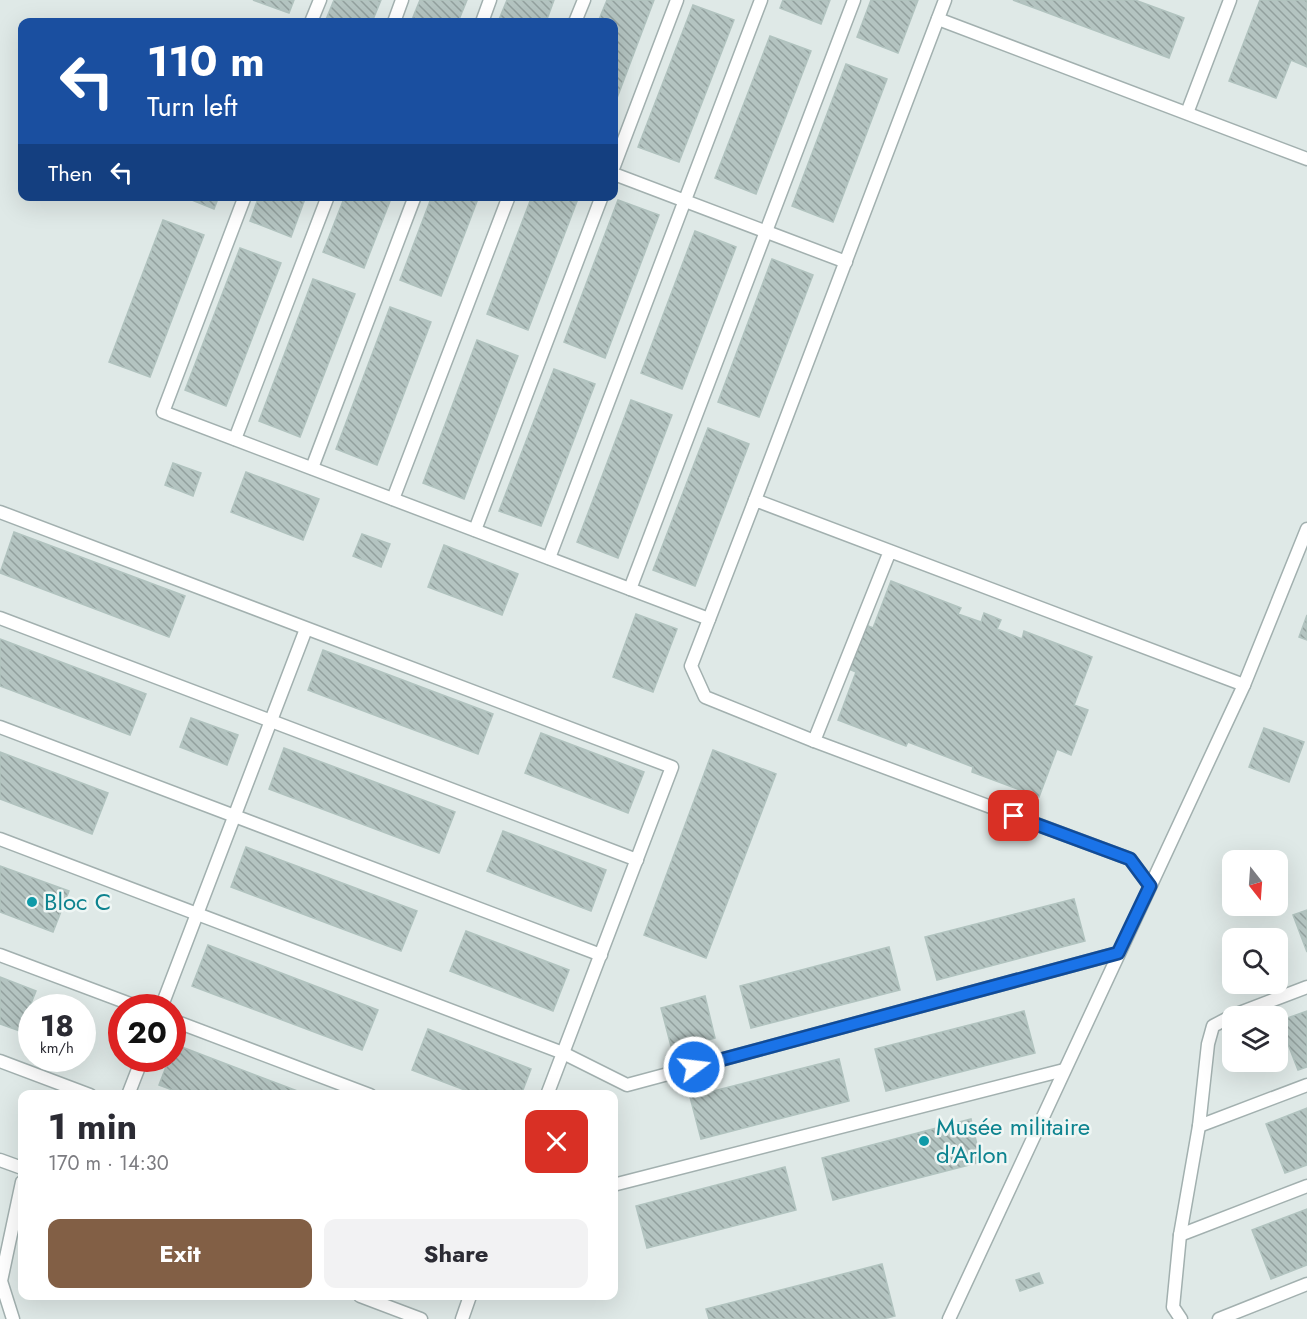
<!DOCTYPE html>
<meta charset="utf-8">
<style>
:root{--surface:#fff;--page:#f2f2f3;--text:#2b2b33;--muted:#7c7c81;--accent:#825f45}
body{margin:0;font-family:Jost,sans-serif;background:var(--page);color:var(--text);height:100vh;display:flex;flex-direction:column;font-size:22px;white-space:nowrap}
*{box-sizing:border-box;margin:0}
p{font-size:20px;color:var(--muted)}
.icon{flex:none;width:33px;height:33px;fill:none;stroke:currentColor;stroke-width:2;stroke-linecap:round;stroke-linejoin:round}
.map{position:relative;flex:1;overflow:hidden}
.side{position:absolute;left:18px;top:1090px;width:600px;height:210px;display:flex;flex-direction:column;background:var(--surface);border-radius:12px;box-shadow:0 6px 24px #0002}
.side>*{flex:none}
.hud{position:absolute;left:18px;top:18px;width:600px;height:183px;border-radius:12px;box-shadow:0 6px 24px #0002;background:#1a4fa0;color:#fff;overflow:hidden}
.needle{width:39px;rotate:163deg}
.controls{position:absolute;left:1222px;top:850px;display:grid;gap:12px}
.controls a{display:grid;place-items:center;width:66px;height:66px;border-radius:12px;background:var(--surface);box-shadow:0 6px 24px #0002;font-size:30px}
.speed{position:absolute;left:18px;top:994px;display:flex;gap:12px;font-size:30px;font-weight:700;text-align:center}
.speed>*{display:grid;place-content:center;width:78px;height:78px;border-radius:50%;background:var(--surface);box-shadow:0 6px 24px #0002;line-height:1}
.speed small{font-size:15px;font-weight:400}
.speed .limit{border:9px solid #d22;background:#fff;color:#111}
.pin{position:absolute;display:grid;place-items:center;width:51px;height:51px;color:#fff;margin:-26px;border-radius:12px;box-shadow:0 3px 9px #0006}
.me{position:absolute;width:66px;margin:-33px;rotate:75deg;stroke-linejoin:round;filter:drop-shadow(0 0 4px #0008)}
.turn{display:flex;align-items:center;gap:21px;height:126px;padding:0 30px;font-size:27px}
.turn .icon{width:78px;height:78px;stroke-width:2.5}
.turn b{display:block;font-size:42px;line-height:51px}
.then{display:flex;align-items:center;height:57px;padding:0 30px;background:#0003;gap:12px;font-size:22px}
.round{display:grid;place-items:center;flex:none;width:63px;height:63px;border-radius:12px;background:var(--page)}
.summary{display:flex;align-items:center;justify-content:space-between;height:102px;padding:0 30px}
h1{font-size:36px;font-weight:700;line-height:45px}
.action{display:flex;gap:12px;margin-top:auto;padding:12px 30px}
.action a{flex:1;height:69px;border-radius:12px;background:var(--accent);color:#fff;font-size:24px;font-weight:700;line-height:69px;text-align:center}
.action a+a{background:var(--page);color:var(--text)}
.map>svg:first-child{display:block}
.building{fill:url(#building-back-hatch);stroke:#b1c3bf;stroke-width:1.5}
.lines{fill:none;stroke-linecap:round;stroke-linejoin:round}
.service-casing{stroke:#a2b0af;stroke-width:15}
.service{stroke:#fff;stroke-width:12}
.route-casing{stroke:#114b97;stroke-width:15}
.route{stroke:#1a73e8;stroke-width:10}
.culture-dot{fill:#0f9aa8;stroke:#eff6f4;stroke-width:2}
.labels{text-anchor:middle;stroke-width:5;stroke-linejoin:round;paint-order:stroke}
.culture-label{font-size:24px;fill:#0d838f;stroke:#eff6f4;text-anchor:start}
</style>
<div class="map">
<svg width="1307" height="1319" viewBox="0 0 1307 1319">
<defs>
<pattern id="building-back-hatch" width="6" height="6" patternUnits="userSpaceOnUse" patternTransform="scale(1.5)"><rect width="6" height="6" fill="#b4c4c1"/><path d="M-1 5l2 2M0 0l6 6M5-1l2 2" fill="none" stroke="#92a09e"/></pattern>
</defs>
<rect width="100%" height="100%" fill="#dfe9e7"/>
<g class="building">
<polygon points="253,0 294,0 289,13"/>
<polygon points="334,0 381,0 372,22 325,22"/>
<polygon points="420,0 467,0 458,22 411,22"/>
<polygon points="507,0 554,0 546,22 498,22"/>
<polygon points="607,0 654,0 614,106 614,22 598,22"/>
<polygon points="783,0 830,0 821,24 780,8"/>
<polygon points="871,0 918,0 898,53 857,37"/>
<polygon points="1013,0 1135,0 1184,18 1169,58"/>
<polygon points="1260,0 1307,0 1307,67 1291,60 1276,98 1229,81"/>
<polygon points="693,5 734,20 679,162 638,147"/>
<polygon points="770,36 811,51 756,194 715,178"/>
<polygon points="846,64 887,79 833,222 792,206"/>
<polygon points="182,196 219,196 214,209"/>
<polygon points="259,196 306,196 291,237 250,221"/>
<polygon points="345,196 392,196 364,268 323,252"/>
<polygon points="432,196 479,196 441,296 400,280"/>
<polygon points="532,196 579,196 528,330 487,314"/>
<polygon points="618,200 659,215 605,358 564,342"/>
<polygon points="163,220 204,235 150,377 109,362"/>
<polygon points="695,231 736,247 682,389 641,373"/>
<polygon points="240,248 281,263 226,406 185,390"/>
<polygon points="772,259 813,275 759,417 718,402"/>
<polygon points="313,279 355,294 300,437 259,421"/>
<polygon points="390,307 431,322 377,465 336,449"/>
<polygon points="477,340 518,356 464,499 423,483"/>
<polygon points="554,369 595,384 541,526 499,511"/>
<polygon points="631,400 672,415 618,558 577,542"/>
<polygon points="708,428 749,444 695,586 653,570"/>
<polygon points="173,463 201,473 193,496 165,485"/>
<polygon points="246,472 319,499 303,540 231,512"/>
<polygon points="14,532 185,596 169,637 0,573"/>
<polygon points="362,534 390,544 381,567 353,556"/>
<polygon points="444,545 518,574 502,615 428,587"/>
<polygon points="891,581 961,608 958,614 981,622 984,613 1001,620 997,629 1022,639 1024,631 1092,657 1074,705 1088,710 1071,755 1057,749 1039,797 972,772 973,767 908,742 906,746 838,720 856,672 849,669 866,625 873,628"/>
<polygon points="636,614 677,629 653,692 613,677"/>
<polygon points="1307,615 1307,640 1299,637"/>
<polygon points="0,639 146,694 130,735 0,686"/>
<polygon points="323,650 493,714 478,754 308,690"/>
<polygon points="191,718 238,735 227,765 180,747"/>
<polygon points="1264,728 1304,742 1289,782 1249,767"/>
<polygon points="541,733 644,772 628,813 525,773"/>
<polygon points="284,748 455,812 439,853 269,789"/>
<polygon points="713,750 776,774 706,958 644,935"/>
<polygon points="0,752 108,793 92,834 0,799"/>
<polygon points="503,831 606,870 591,911 487,871"/>
<polygon points="246,847 417,911 401,951 231,887"/>
<polygon points="0,866 69,891 53,932 0,912"/>
<polygon points="1074,899 1085,941 937,980 925,937"/>
<polygon points="1307,910 1307,952 1293,915"/>
<polygon points="466,931 569,970 553,1011 450,971"/>
<polygon points="208,945 378,1010 362,1050 192,986"/>
<polygon points="889,947 900,990 751,1028 740,986"/>
<polygon points="0,977 36,991 20,1031 0,1024"/>
<polygon points="705,996 715,1038 672,1050 661,1008"/>
<polygon points="1024,1011 1035,1053 886,1091 875,1049"/>
<polygon points="1307,1011 1307,1067 1298,1070 1279,1021"/>
<polygon points="428,1029 531,1069 521,1095 478,1095 412,1070"/>
<polygon points="174,1044 308,1095 186,1095 159,1085 169,1059 172,1059"/>
<polygon points="839,1059 849,1101 701,1139 690,1097"/>
<polygon points="1307,1108 1307,1165 1285,1173 1266,1124"/>
<polygon points="971,1119 981,1162 833,1200 822,1158"/>
<polygon points="785,1167 796,1210 647,1248 636,1206"/>
<polygon points="1307,1209 1307,1265 1271,1279 1252,1230"/>
<polygon points="882,1264 895,1316 883,1319 709,1319 706,1309"/>
<polygon points="1039,1273 1043,1283 1020,1291 1016,1280"/>
</g>
<g class="lines">
<g class="service-casing">
<g id="service">
<polyline points="938,19 1307,159"/>
<polyline points="311,22 320,0"/>
<polyline points="394,22 402,0"/>
<polyline points="482,22 490,0"/>
<polyline points="575,22 584,0"/>
<polyline points="1187,113 1230,0"/>
<polyline points="614,166 677,0"/>
<polyline points="614,174 846,262"/>
<polyline points="245,196 163,412 709,619"/>
<polyline points="235,439 328,196"/>
<polyline points="312,468 415,196"/>
<polyline points="393,499 509,196"/>
<polyline points="755,500 945,0"/>
<polyline points="0,512 672,767 547,1095"/>
<polyline points="475,530 602,196"/>
<polyline points="890,551 814,741 705,697 691,666 755,500 1244,685"/>
<polyline points="549,558 761,0"/>
<polyline points="630,589 854,0"/>
<polyline points="0,618 637,860"/>
<polyline points="0,727 601,955"/>
<polyline points="814,741 1130,859 1150,886"/>
<polyline points="0,839 563,1053 627,1085 1118,953"/>
<polyline points="0,955 141,1008"/>
<polyline points="161,1008 306,629"/>
<polyline points="172,1020 370,1095"/>
<polyline points="0,1061 90,1095"/>
<polyline points="128,1095 142,1059"/>
<polyline points="1199,1126 1307,1085"/>
<polyline points="0,1160 22,1168"/>
<polyline points="617,1184 1064,1070"/>
<polyline points="1180,1235 1307,1186"/>
<polyline points="360,1296 421,1319"/>
<polyline points="13,1319 1,1281 22,1182"/>
<polyline points="462,1319 470,1296"/>
<polyline points="949,1319 1244,685 1307,529"/>
<polyline points="1181,1319 1173,1307 1180,1235 1199,1126 1208,1044 1213,1026 1234,1015 1307,987"/>
<polyline points="1219,1319 1307,1284"/>
</g>
</g>
<use href="#service" class="service"/>
</g>
<g class="lines">
<g class="route-casing">
<polyline id="route" points="694,1067 1118,953 1150,886 1130,859 1014,816"/>
</g>
<use href="#route" class="route"/>
</g>
<g class="culture-dot">
<circle cx="32" cy="902" r="6"/>
<circle cx="924" cy="1141" r="6"/>
</g>
<g class="labels">
<g class="culture-label">
<text x="44" y="910">Bloc C</text>
<text x="936" y="1135">Musée militaire<tspan x="936" dy="28">d'Arlon</tspan></text>
</g>
</g>
</svg>
<div class="controls">
<a><svg class="needle" viewBox="-14 -14 28 28"><path d="M0-13l5 13h-10z" fill="#e53935"/><path d="M0 13l5-13h-10z" fill="#7c7c81"/></svg></a>
<a><svg class="icon" aria-label="search" viewBox="0 0 24 24"><circle cx="10" cy="10" r="6"/><path d="M15 15l6 6"/></svg></a>
<a><svg class="icon" aria-label="layers" viewBox="0 0 24 24"><path d="M12 4l9 5-9 5-9-5zM3 14l9 5 9-5"/></svg></a>
</div>
<div class="speed"><div>18<small>km/h</small></div><div class="limit">20</div></div>
<div class="pin" style="left:1014px;top:816px;background:#d93025"><svg class="icon" aria-label="arrive" viewBox="0 0 24 24"><path d="M6 21V4h12l-3 4 3 4H6"/></svg></div>
<svg class="me" style="left:694px;top:1067px" viewBox="-20 -20 40 40"><circle r="17" fill="#1a73e8" stroke="#fff" stroke-width="3"/><path d="M0-11L8 9 0 5-8 9z" fill="#fff"/></svg>
<div class="hud">
<div class="turn"><svg class="icon" aria-label="left" viewBox="0 0 24 24"><path d="M17 20v-9H6M10 6l-5 5 5 5"/></svg><div><b>110 m</b>Turn left</div></div>
<div class="then">Then<svg class="icon" aria-label="left" viewBox="0 0 24 24"><path d="M17 20v-9H6M10 6l-5 5 5 5"/></svg></div>
</div>
<section class="side">
<div class="summary"><div><h1>1 min</h1><p>170 m · 14:30</p></div><a class="round" style="background:#d93025;color:#fff"><svg class="icon" aria-label="close" viewBox="0 0 24 24"><path d="M6 6l12 12M18 6L6 18"/></svg></a></div>
<div class="action"><a>Exit</a><a>Share</a></div>
</section>
</div>
